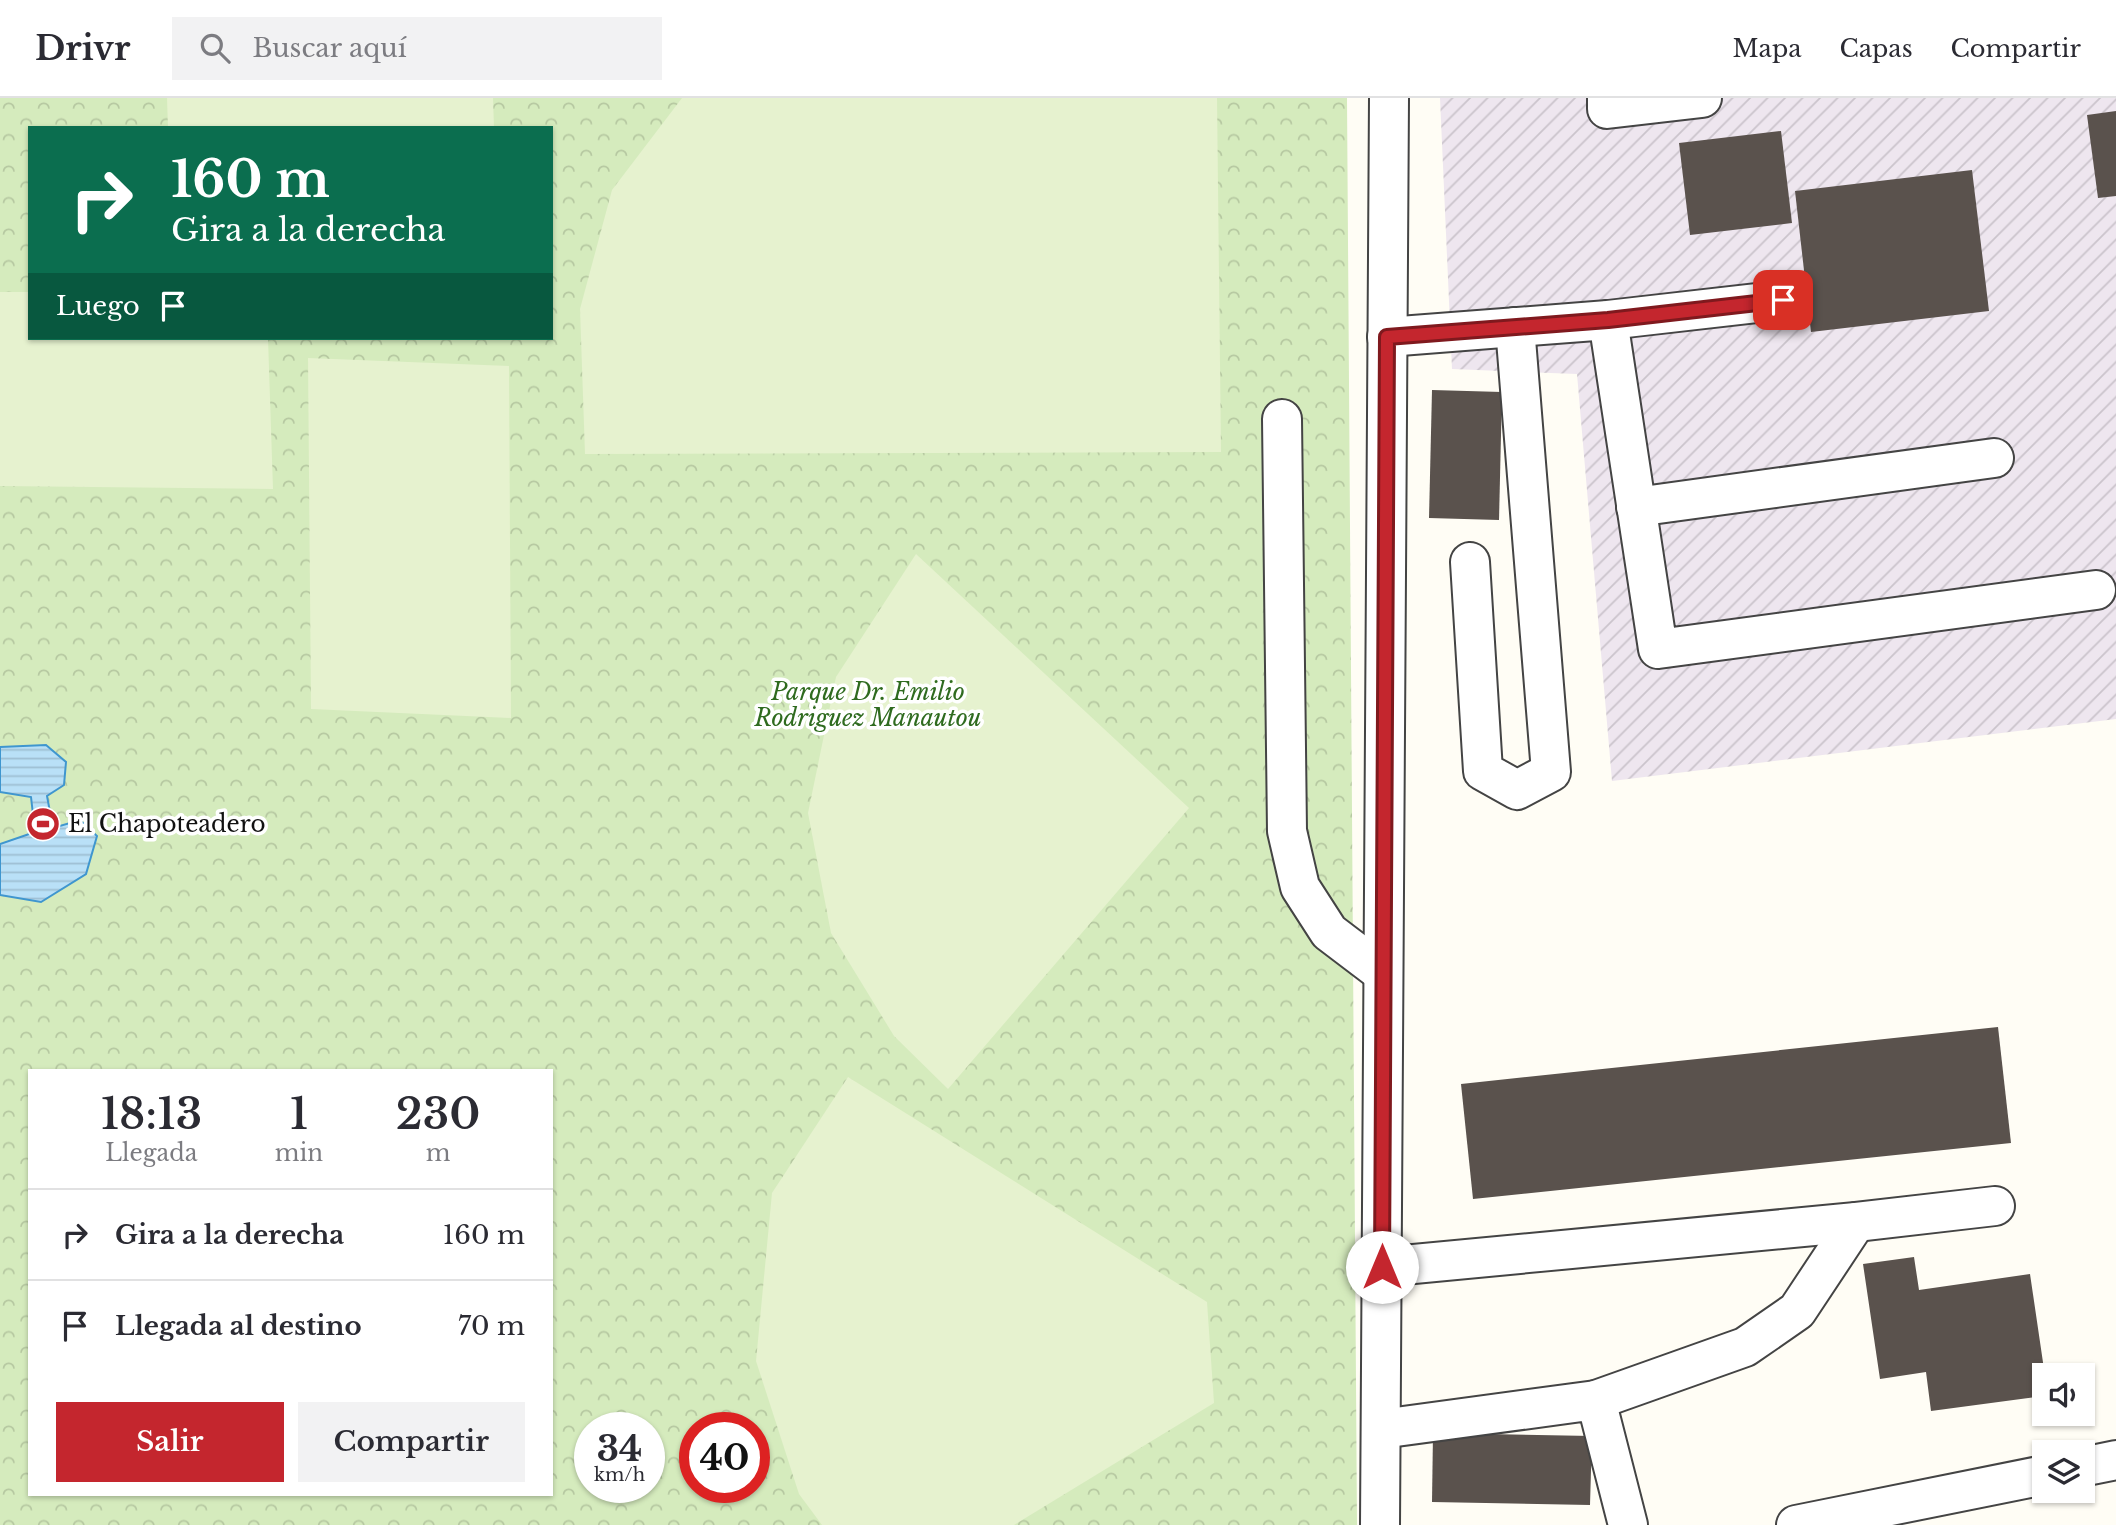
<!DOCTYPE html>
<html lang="es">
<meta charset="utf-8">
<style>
:root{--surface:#fff;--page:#f2f2f3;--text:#2b2b33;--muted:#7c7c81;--line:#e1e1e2;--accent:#c4262e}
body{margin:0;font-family:"Libre Baskerville",serif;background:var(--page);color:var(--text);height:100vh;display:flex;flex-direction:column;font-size:26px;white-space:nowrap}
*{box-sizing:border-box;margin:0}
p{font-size:23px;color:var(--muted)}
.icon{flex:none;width:38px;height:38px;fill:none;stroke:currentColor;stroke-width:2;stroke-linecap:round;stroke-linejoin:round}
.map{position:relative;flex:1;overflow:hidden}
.sheet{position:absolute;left:28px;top:971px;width:525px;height:427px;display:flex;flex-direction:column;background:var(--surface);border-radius:0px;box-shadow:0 2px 5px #0004}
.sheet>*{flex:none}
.guide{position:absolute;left:28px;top:28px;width:525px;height:214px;border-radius:0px;box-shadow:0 2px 5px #0004;background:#0b6e4f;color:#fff;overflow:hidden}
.tools{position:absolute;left:2032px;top:1265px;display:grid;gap:14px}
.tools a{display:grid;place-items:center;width:63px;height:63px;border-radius:0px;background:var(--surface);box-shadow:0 2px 5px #0004;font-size:35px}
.speed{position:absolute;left:574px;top:1314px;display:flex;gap:14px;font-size:35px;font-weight:700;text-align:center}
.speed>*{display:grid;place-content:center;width:91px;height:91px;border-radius:50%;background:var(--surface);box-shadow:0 2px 5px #0004;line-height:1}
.speed small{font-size:18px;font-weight:400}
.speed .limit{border:10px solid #d22;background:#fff;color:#111}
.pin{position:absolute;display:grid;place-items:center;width:60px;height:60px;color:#fff;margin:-30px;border-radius:14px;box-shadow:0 4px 10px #0006}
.me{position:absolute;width:77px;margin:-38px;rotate:0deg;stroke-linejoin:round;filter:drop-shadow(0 0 5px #0008)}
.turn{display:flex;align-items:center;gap:24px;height:147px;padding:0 28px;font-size:32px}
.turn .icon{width:91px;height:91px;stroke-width:2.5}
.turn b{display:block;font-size:49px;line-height:60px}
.then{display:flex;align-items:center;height:66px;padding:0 28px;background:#0003;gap:14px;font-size:26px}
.eta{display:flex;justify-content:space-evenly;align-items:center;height:119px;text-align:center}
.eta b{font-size:42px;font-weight:600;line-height:49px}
.primary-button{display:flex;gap:14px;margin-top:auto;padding:14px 28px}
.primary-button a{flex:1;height:80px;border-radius:0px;background:var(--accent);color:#fff;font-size:28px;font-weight:600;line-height:80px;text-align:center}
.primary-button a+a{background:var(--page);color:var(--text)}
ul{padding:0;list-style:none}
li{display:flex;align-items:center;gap:21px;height:91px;padding:0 28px;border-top:2px solid var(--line)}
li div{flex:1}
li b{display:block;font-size:26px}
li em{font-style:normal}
header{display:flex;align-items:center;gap:42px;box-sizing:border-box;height:98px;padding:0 35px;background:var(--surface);border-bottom:2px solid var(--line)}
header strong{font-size:33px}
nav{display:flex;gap:38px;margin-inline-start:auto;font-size:24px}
.search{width:490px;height:63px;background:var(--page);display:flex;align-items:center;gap:18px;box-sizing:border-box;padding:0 24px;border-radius:0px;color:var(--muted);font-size:26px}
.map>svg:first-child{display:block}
.industrial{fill:url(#industrial-furrows)}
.park{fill:url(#park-crowns);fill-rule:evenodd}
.pitch{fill:#e6f2cf}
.water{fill:url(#water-rules);stroke:#3f96cf;stroke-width:2}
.building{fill:#5a524d}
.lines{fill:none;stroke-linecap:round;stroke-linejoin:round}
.minor-casing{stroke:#444;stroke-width:42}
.minor{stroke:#fff;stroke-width:38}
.route-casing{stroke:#7f191e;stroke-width:18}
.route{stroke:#c4262e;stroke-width:12}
.labels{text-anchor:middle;stroke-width:7;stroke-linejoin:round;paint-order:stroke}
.park-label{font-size:23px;font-style:italic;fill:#2f6b1f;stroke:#fff}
.poi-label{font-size:23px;fill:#111;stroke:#fff;text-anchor:start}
</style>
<header>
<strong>Drivr</strong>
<div class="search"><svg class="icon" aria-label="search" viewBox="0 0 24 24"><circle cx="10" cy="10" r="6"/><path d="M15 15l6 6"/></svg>Buscar aquí</div>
<nav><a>Mapa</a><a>Capas</a><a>Compartir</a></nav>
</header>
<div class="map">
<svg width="2116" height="1427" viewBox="0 0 2116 1427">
<defs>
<pattern id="industrial-furrows" width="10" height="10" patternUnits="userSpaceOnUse" patternTransform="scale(1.75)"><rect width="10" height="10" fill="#eee6ef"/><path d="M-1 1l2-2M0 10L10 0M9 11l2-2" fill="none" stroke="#cbc4cc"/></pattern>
<pattern id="park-crowns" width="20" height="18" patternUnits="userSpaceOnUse" patternTransform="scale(1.75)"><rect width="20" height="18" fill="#d5ebbd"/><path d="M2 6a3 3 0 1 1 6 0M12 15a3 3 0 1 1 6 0" fill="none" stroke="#b6c8a1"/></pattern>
<pattern id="water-rules" width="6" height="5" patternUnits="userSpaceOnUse" patternTransform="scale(1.75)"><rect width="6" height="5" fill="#b9e0f7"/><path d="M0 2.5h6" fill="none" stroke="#9ebfd3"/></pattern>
</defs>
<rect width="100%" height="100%" fill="#fffdf5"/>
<polygon class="industrial" points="1440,0 2116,0 2116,621 1612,683 1577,276 1452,271"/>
<path class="park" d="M0 0H1347L1357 1427H0ZM30 30H551V240H30ZM30 973H551V1396H30ZM590 1330H649V1390H590ZM695 1330H754V1390H695Z"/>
<g class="pitch">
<polygon points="167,0 493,0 494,30 168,30"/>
<polygon points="682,0 1217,0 1221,354 585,356 580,211 612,92"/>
<polygon points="0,194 30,194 30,240 268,240 273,391 0,388"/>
<polygon points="308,260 509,268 511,620 311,611"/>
<polygon points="916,456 1189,710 948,991 894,938 831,835 808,715 836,579"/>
<polygon points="848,979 1207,1204 1214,1305 1014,1427 822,1427 799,1396 756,1263 772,1095"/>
</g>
<polygon class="water" points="46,647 66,664 64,687 47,698 53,730 80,722 97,738 86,776 41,804 0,797 0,746 35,734 31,699 0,694 0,649"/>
<g class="building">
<polygon points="2116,13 2116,98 2098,100 2087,17"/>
<polygon points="1781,33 1792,125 1690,137 1679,45"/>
<polygon points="1972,72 1989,213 1811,234 1795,93"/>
<polygon points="1432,292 1502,294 1499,422 1429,420"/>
<polygon points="1998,929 2011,1045 1473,1101 1461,986"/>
<polygon points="1914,1159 1919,1192 2030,1176 2045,1278 2044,1298 1931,1313 1926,1274 1880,1281 1863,1166"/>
<polygon points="1433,1335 1592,1338 1590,1407 1432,1404"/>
</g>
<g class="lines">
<g class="minor-casing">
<g id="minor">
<polyline points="1607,0 1607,11 1702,0"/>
<polyline points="1608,222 1658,551 2096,492"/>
<polyline points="1387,239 1608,222 1783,202"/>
<polyline points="1282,321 1287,733 1300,789 1329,834 1383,875"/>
<polyline points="1636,409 1994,360"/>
<polyline points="1470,464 1483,673 1517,692 1551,674 1515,229"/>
<polyline points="1382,1169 1856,1124 1995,1108"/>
<polyline points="1596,1302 1745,1249 1797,1213 1856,1124"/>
<polyline points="1381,1331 1596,1302 1628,1427"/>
<polyline points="2082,1369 2116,1362"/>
<polyline points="1380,1427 1389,0"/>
<polyline points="1796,1427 2044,1377"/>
</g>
</g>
<use href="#minor" class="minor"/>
</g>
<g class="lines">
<g class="route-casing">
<polyline id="route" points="1382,1169 1387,239 1608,222 1783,202"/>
</g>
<use href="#route" class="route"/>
</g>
<defs>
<g id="stadium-disc" transform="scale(1.75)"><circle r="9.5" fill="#c4262e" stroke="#fff"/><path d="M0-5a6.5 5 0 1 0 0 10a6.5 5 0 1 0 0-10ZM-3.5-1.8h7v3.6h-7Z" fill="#fff"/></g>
</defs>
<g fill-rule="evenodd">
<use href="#stadium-disc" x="43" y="726"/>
</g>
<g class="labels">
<g class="park-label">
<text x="868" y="602">Parque Dr. Emilio<tspan x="868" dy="26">Rodriguez Manautou</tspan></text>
</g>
<g class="poi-label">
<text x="68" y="734">El Chapoteadero</text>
</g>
</g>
</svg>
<div class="tools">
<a><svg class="icon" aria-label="sound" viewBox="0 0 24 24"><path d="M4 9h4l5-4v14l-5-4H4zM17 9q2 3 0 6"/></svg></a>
<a><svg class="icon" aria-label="layers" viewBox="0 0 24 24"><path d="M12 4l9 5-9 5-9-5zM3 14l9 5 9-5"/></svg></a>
</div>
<div class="speed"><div>34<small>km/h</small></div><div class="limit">40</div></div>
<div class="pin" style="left:1783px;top:202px;background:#d93025"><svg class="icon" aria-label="arrive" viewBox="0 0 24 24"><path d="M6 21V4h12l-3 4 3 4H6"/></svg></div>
<svg class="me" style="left:1382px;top:1169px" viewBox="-20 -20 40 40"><circle r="19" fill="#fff"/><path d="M0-13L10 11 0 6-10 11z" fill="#c4262e"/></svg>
<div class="guide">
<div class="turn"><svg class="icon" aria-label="right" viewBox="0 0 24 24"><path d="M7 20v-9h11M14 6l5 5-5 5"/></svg><div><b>160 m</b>Gira a la derecha</div></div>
<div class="then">Luego<svg class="icon" aria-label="arrive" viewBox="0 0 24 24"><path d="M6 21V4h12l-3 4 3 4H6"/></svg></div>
</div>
<section class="sheet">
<div class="eta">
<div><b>18:13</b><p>Llegada</p></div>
<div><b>1</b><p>min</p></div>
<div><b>230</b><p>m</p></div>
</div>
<ul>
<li><svg class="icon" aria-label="right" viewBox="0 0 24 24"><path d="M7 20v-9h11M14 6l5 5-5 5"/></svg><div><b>Gira a la derecha</b></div><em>160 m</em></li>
<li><svg class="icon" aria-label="arrive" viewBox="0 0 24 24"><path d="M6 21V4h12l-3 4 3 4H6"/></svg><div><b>Llegada al destino</b></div><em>70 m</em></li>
</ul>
<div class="primary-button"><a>Salir</a><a>Compartir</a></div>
</section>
</div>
